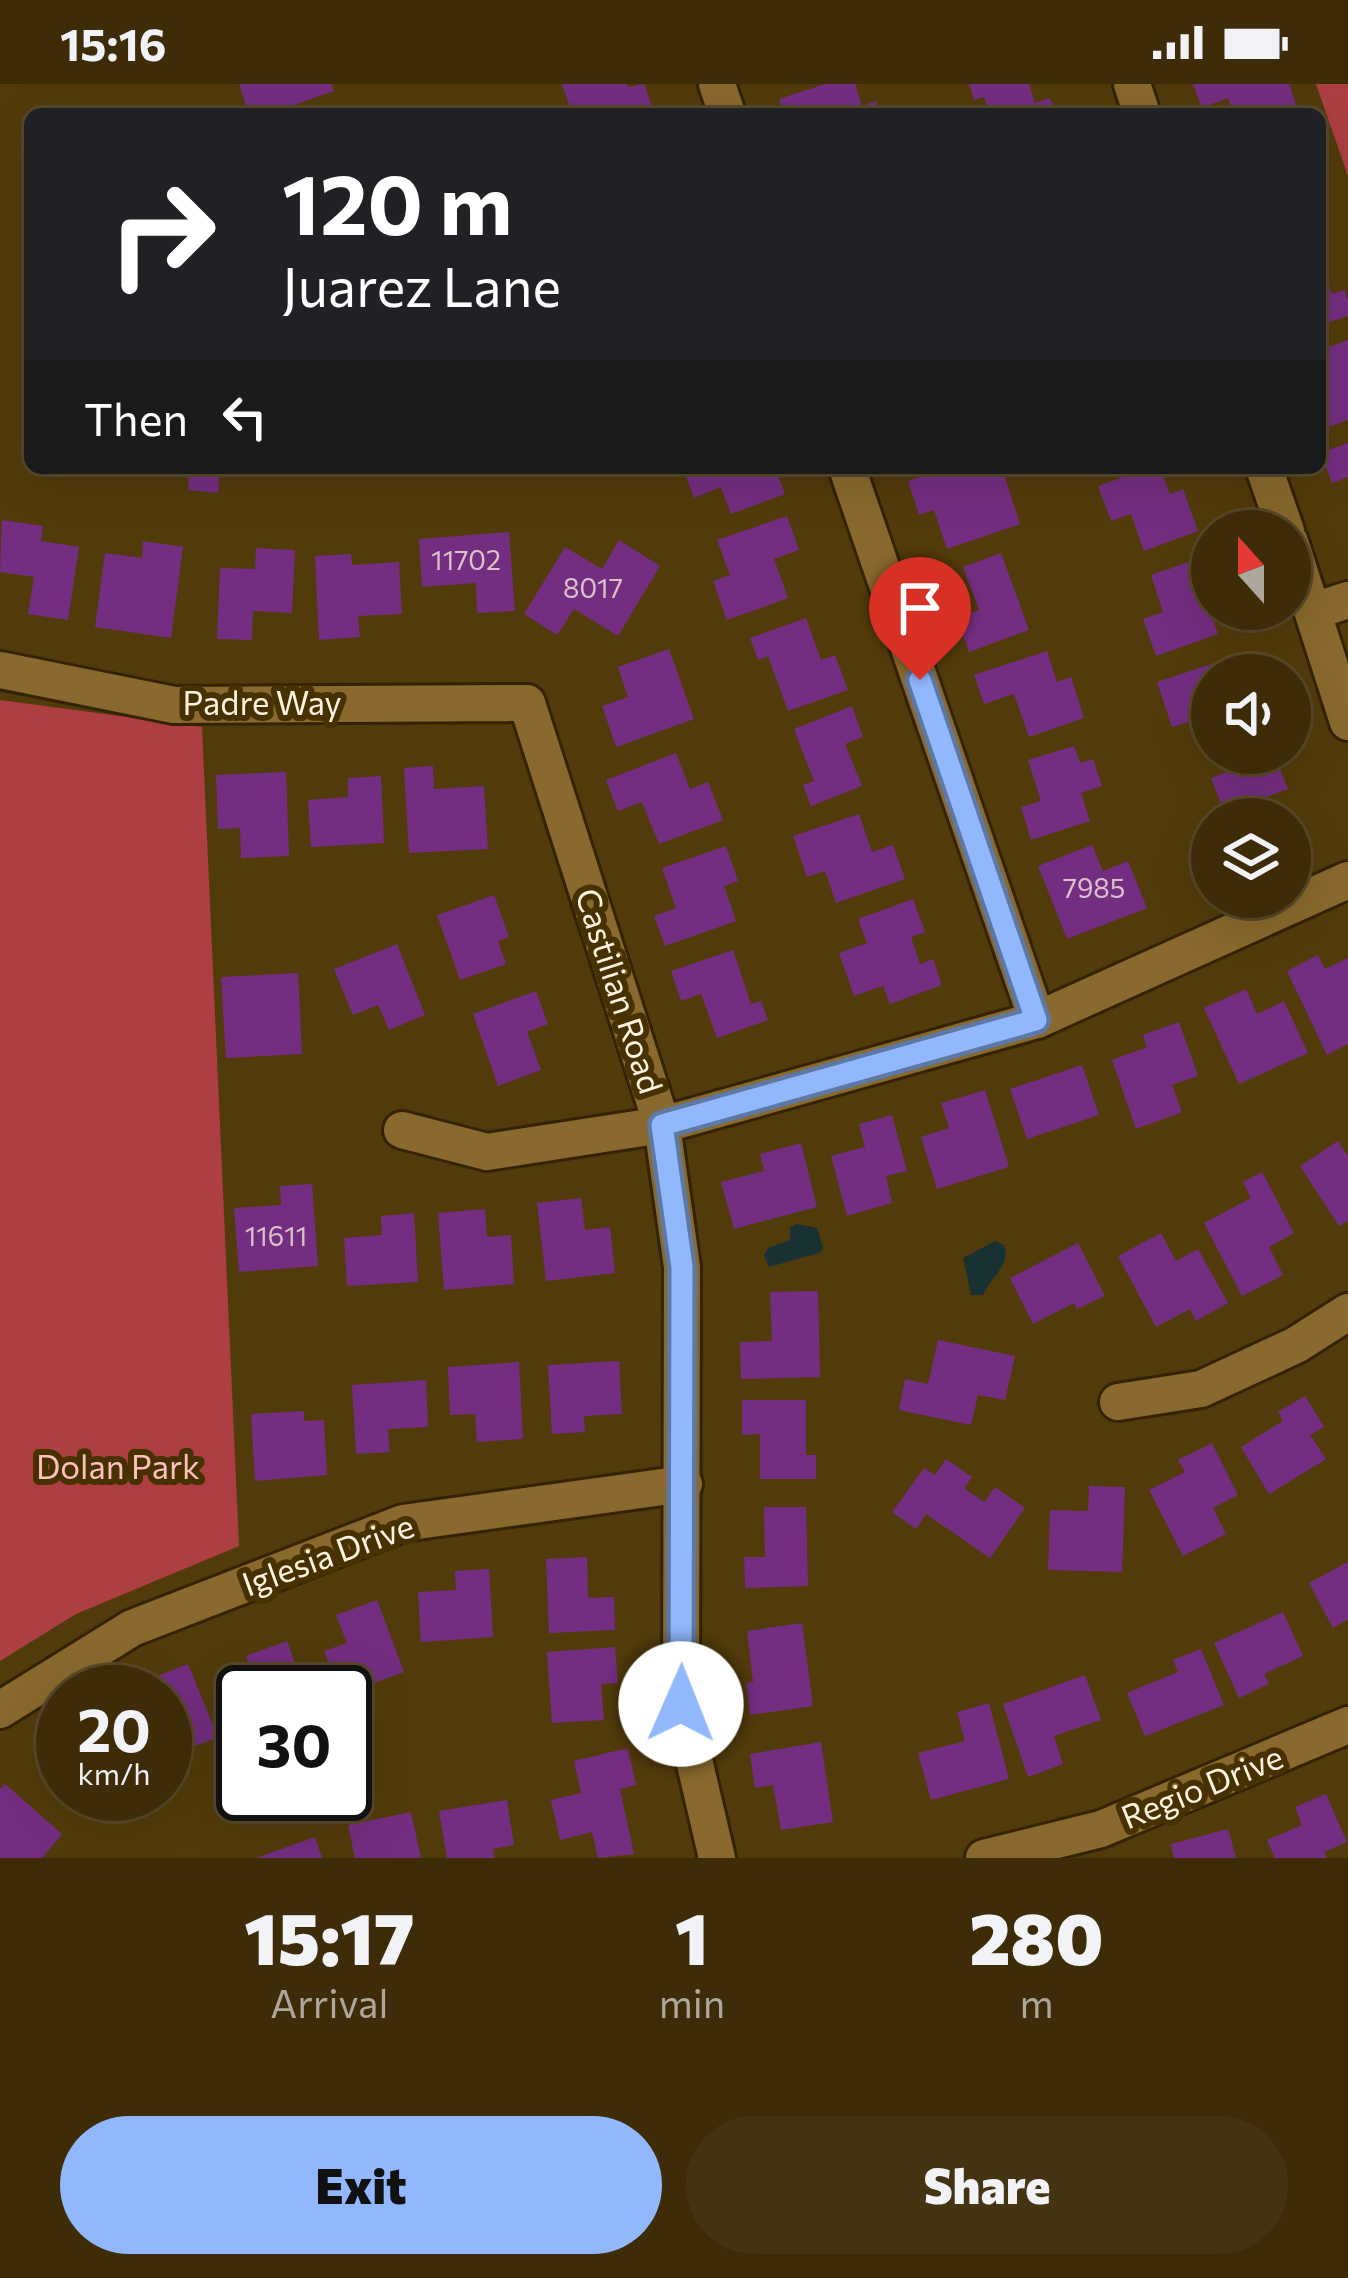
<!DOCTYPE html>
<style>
:root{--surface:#3e2c08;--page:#453412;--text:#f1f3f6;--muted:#ada79c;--line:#574829;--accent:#91b8fd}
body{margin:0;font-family:Commissioner,sans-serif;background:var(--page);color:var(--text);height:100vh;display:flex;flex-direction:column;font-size:45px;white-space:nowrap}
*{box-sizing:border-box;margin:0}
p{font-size:39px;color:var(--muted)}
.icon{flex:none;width:66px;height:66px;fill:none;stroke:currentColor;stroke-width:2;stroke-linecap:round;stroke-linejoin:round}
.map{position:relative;height:1774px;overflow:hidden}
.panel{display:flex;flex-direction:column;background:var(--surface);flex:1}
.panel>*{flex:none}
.hud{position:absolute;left:24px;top:24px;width:1302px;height:366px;border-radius:18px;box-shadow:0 12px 48px #0002,0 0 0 3px var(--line);background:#202124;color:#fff;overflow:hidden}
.needle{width:78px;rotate:339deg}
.controls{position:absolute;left:1191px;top:426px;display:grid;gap:24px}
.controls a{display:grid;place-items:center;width:120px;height:120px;border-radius:50%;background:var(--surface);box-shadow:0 12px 48px #0002,0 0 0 3px var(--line);font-size:60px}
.speed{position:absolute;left:36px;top:1581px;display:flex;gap:24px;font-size:60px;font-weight:700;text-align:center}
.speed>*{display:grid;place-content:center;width:156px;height:156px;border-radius:50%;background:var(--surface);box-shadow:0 12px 48px #0002,0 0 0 3px var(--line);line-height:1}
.speed small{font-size:30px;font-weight:400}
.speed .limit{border:6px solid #111;border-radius:18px;background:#fff;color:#111}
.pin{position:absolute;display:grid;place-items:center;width:102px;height:102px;color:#fff;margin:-123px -51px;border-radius:50% 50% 50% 0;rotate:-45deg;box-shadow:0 0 12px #0007}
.pin .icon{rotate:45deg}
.me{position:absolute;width:132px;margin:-66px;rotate:1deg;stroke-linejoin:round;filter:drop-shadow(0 0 9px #0008)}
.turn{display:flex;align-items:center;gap:42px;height:252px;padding:0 60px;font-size:54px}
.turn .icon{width:156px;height:156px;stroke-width:2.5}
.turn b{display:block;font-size:84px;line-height:102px}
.then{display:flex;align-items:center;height:114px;padding:0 60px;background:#0003;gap:24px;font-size:45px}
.eta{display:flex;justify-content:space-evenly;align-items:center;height:204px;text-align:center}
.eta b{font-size:72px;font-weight:800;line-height:84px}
.primary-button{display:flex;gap:24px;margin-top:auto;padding:24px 60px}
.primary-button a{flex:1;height:138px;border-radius:72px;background:var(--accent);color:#111;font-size:48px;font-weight:800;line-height:138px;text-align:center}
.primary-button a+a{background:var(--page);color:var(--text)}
.status{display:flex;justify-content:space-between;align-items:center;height:84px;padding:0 60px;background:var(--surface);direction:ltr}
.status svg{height:33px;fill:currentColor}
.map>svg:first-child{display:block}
.green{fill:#ad3f43}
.water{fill:#1a3133}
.building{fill:#742e81}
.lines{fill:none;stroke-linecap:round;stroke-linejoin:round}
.minor-casing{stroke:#332303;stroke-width:42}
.minor{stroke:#89692d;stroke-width:36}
.route-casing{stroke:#5e78a4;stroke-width:30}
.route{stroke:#91b8fd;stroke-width:21}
.labels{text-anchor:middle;stroke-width:12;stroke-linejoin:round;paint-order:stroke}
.number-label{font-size:27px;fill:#dbc2c9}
.street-label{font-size:33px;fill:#fdf3e1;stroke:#473100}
.park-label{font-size:33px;fill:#fdc0be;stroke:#473100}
</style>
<div class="status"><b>15:16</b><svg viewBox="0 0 49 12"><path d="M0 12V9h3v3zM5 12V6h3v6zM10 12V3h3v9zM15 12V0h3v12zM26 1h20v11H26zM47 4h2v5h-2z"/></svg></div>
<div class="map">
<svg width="1348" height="1774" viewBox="0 0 1348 1774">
<rect width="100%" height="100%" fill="#523b0a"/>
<g class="green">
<polygon points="1316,0 1348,0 1348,92"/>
<polygon points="0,616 202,643 239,1462 76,1530 0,1577"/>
</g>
<g class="water">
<polygon points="797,1140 817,1144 823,1164 819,1169 769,1183 764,1171 768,1164 790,1156 790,1143"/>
<path d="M995 1157 1004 1161C1012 1181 991 1192 983 1211H971L963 1174Z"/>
</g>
<g class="building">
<polygon points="239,0 331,0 334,7 268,30 249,30"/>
<polygon points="562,0 627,0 628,3 644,0 655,30 552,30 570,23"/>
<polygon points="825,0 855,0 862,22 876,17 881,30 784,30 779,15"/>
<polygon points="969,0 1029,0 1035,19 1050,14 1056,30 990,30 984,13 974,16"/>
<polygon points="1193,0 1289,0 1299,30 1233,30 1228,14 1202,24"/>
<polygon points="1320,177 1332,210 1345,206 1348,217 1348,232 1320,241"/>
<polygon points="1348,256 1348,336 1320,346 1320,309 1324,308 1320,266"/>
<polygon points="1348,359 1348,393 1332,399 1321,369"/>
<polygon points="189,384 220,384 218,409 188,406"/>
<polygon points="683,384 775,384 785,410 731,430 721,403 694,414"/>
<polygon points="948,384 976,384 979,392 1002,384 1020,440 947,465 934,426 919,431 908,397"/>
<polygon points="1148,384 1160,384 1170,410 1183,405 1198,447 1144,467 1131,430 1111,437 1098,402"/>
<polygon points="787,432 799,466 774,475 788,514 727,536 713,497 730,491 717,456"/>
<polygon points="2,436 43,442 41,457 79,463 68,536 28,530 34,493 0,488"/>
<polygon points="509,448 515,527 477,529 476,499 422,503 419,455"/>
<polygon points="619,456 660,482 618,552 574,525 557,551 524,530 565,463 602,485"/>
<polygon points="143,457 183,463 171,554 95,543 105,469 142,474"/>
<polygon points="256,464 295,466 292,529 253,527 252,556 217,555 220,484 255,485"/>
<polygon points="1001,469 1029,546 969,568 957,534 979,526 963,483"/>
<polygon points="351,470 352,481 399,478 402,530 358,532 360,553 319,556 315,472"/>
<polygon points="1209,471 1212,516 1207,518 1218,550 1156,572 1143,535 1163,528 1151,491"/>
<polygon points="806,534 821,576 835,571 848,606 788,627 768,572 758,576 750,554"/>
<polygon points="669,565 694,635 616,663 602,622 628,613 618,583"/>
<polygon points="1047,567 1057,598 1071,593 1084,634 1029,653 1014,610 984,620 974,591"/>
<polygon points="1227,575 1233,591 1212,591 1212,656 1206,659 1198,635 1172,643 1157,598"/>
<polygon points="852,622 863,653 845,660 862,702 811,722 803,701 814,697 794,645"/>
<polygon points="1074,662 1080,679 1093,675 1102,702 1081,709 1090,737 1031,756 1021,723 1041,717 1028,676"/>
<polygon points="676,669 690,705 708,698 723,736 659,760 642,718 618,727 606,696"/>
<polygon points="1274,670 1288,705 1266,713 1275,735 1227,735 1211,694"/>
<polygon points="433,682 434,705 484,702 488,765 409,769 404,684"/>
<polygon points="286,688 289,772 241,774 240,744 218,745 216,691"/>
<polygon points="381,692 384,759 311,763 308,716 348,713 348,694"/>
<polygon points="859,730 872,768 893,761 905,795 836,819 825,787 807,793 793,752"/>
<polygon points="1092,761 1103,787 1128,777 1147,824 1067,855 1038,782"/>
<polygon points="726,762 738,797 724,802 736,837 665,862 654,832 676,824 662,784"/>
<polygon points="494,811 509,853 498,857 506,880 460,896 437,831"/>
<polygon points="913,815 925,848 911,853 920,880 933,875 942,901 890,920 883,902 854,912 839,869 867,859 858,835"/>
<polygon points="397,860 425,931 389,946 378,921 353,931 334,885"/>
<polygon points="733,866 751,920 761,917 768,936 717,954 701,910 681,917 671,887"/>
<polygon points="1318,871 1325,885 1348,874 1348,960 1327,971 1287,887"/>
<polygon points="298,889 302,970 226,974 221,893"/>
<polygon points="1246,905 1257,930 1284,917 1308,969 1239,1000 1204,924"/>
<polygon points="536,907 548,940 527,948 541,986 498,1002 473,930"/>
<polygon points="1179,938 1198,992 1172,1001 1182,1028 1136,1045 1112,976 1147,963 1143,951"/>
<polygon points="1082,981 1099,1031 1027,1055 1010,1005"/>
<polygon points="985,1006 1009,1083 937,1105 921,1053 949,1044 941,1019"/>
<polygon points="892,1031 907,1087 886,1092 892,1119 847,1132 831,1072 865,1063 859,1040"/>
<polygon points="1338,1057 1348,1072 1348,1137 1339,1142 1300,1082"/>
<polygon points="801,1059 817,1123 734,1145 721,1098 764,1087 760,1070"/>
<polygon points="1262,1088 1294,1149 1269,1163 1283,1191 1242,1212 1204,1139 1251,1114 1243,1098"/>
<polygon points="312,1100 318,1182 239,1188 234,1124 281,1121 280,1102"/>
<polygon points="581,1114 585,1146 610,1143 615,1189 546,1197 537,1119"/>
<polygon points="485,1125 487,1153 511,1151 514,1200 444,1206 438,1129"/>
<polygon points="414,1129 418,1198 347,1202 344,1154 382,1151 381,1132"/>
<polygon points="1161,1149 1176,1177 1198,1165 1228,1219 1196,1237 1190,1225 1156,1243 1118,1172"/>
<polygon points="1078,1159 1105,1212 1077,1225 1074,1219 1033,1240 1010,1194"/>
<polygon points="818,1207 820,1293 741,1295 740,1258 772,1257 770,1208"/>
<polygon points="938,1256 1015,1272 1005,1316 978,1311 971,1341 899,1326 905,1295 928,1300"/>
<polygon points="619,1277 622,1330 584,1332 585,1348 552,1350 548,1281"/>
<polygon points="519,1278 523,1355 477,1358 475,1330 450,1331 448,1283"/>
<polygon points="426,1296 428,1343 388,1345 390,1368 356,1370 352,1301"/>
<polygon points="1305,1312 1324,1343 1310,1351 1326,1375 1269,1410 1241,1363 1283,1337 1278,1328"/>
<polygon points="742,1316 806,1316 806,1371 816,1371 816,1395 760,1395 760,1350 742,1351"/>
<polygon points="304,1327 304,1337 324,1336 327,1391 255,1397 251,1330"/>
<polygon points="1212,1359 1238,1411 1213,1424 1226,1450 1183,1472 1149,1406 1185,1388 1178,1376"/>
<polygon points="946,1375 972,1393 964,1404 984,1418 995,1403 1025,1424 990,1474 926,1430 916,1445 892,1428 924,1384 935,1391"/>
<polygon points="1089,1402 1125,1403 1122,1488 1048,1486 1050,1426 1088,1427"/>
<polygon points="764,1423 806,1423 808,1502 745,1504 744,1473 765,1473"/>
<polygon points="587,1473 588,1514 614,1513 615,1546 549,1549 546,1475"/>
<polygon points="1348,1478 1348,1535 1333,1544 1309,1499"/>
<polygon points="489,1485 493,1553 421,1558 418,1508 456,1506 455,1487"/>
<polygon points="377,1516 404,1588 345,1610 340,1608 324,1567 347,1559 336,1531"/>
<polygon points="1283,1528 1303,1572 1264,1590 1269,1600 1239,1614 1214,1559"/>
<polygon points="802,1539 813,1622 750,1631 746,1599 753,1598 747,1547"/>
<polygon points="287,1557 305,1608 243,1608 242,1632 233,1606 256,1598 246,1572"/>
<polygon points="615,1563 618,1599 601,1600 604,1636 552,1639 547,1568"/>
<polygon points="1201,1565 1224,1621 1145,1652 1127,1609 1178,1588 1173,1576"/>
<polygon points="188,1580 218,1653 165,1674 165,1608 153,1608 148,1596"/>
<polygon points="1085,1591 1101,1636 1054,1652 1063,1680 1028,1693 1003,1620"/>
<polygon points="989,1619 1009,1695 931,1716 918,1669 965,1657 957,1628"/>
<polygon points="821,1658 833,1738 781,1746 773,1701 755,1704 750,1670"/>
<polygon points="628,1664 636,1701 620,1705 634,1770 598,1774 592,1748 560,1756 551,1716 581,1709 574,1677"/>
<polygon points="63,1666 63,1710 85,1710 66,1720 43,1678"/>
<polygon points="5,1700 62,1750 42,1774 0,1774 0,1705"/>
<polygon points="1326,1710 1347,1758 1324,1768 1327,1774 1275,1774 1267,1756 1302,1741 1295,1723"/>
<polygon points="507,1716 514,1761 493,1765 494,1774 447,1774 439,1727"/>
<polygon points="411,1728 421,1774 355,1774 348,1741"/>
<polygon points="1228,1745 1236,1774 1174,1774 1171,1760"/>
<polygon points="315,1753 322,1774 259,1774 259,1773"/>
</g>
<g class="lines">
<g class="minor-casing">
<g id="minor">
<polyline points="717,0 727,30"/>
<polyline points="1132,0 1142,30"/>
<polyline points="847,384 1037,936"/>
<polyline points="1264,384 1286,447"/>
<polyline points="1290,458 1348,638"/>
<polyline points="1314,527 1348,516"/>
<polyline points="0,586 174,621 527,619 662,1041 682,1183 681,1620 717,1774"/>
<polyline points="402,1046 487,1068 662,1041 1037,936 1348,796"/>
<polyline points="1118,1318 1201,1305 1296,1261 1348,1228"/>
<polyline points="0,1626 132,1544 403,1439 684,1400"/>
<polyline points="984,1774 1101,1745 1348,1641"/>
</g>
</g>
<use href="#minor" class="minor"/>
</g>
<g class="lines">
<g class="route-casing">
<polyline id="route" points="681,1620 682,1183 662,1041 1036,936 920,596"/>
</g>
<use href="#route" class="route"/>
</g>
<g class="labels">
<g class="number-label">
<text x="466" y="486">11702</text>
<text x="593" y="514">8017</text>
<text x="1094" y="814">7985</text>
<text x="276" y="1162">11611</text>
</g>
<g class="street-label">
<text x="262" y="631">Padre Way</text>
<text transform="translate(619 907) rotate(72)" y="12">Castilian Road</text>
<text transform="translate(328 1471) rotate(-20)" y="12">Iglesia Drive</text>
<text transform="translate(1202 1703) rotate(-22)" y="12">Regio Drive</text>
</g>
<g class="park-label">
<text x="118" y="1395">Dolan Park</text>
</g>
</g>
</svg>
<div class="controls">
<a><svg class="needle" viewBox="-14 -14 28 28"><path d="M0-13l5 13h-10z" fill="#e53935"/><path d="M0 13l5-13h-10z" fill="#ada79c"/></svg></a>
<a><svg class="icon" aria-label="sound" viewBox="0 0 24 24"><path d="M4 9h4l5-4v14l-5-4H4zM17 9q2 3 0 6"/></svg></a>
<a><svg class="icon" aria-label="layers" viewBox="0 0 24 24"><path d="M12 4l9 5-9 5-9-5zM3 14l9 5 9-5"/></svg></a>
</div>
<div class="speed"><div>20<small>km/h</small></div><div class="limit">30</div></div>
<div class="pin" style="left:920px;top:596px;background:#d93025"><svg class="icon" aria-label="arrive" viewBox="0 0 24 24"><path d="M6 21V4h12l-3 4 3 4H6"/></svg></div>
<svg class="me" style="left:681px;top:1620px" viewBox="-20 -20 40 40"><circle r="19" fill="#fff"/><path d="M0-13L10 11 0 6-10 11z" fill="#91b8fd"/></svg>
<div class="hud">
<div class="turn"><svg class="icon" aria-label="right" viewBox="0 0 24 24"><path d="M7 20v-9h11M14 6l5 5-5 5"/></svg><div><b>120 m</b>Juarez Lane</div></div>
<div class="then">Then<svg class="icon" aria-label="left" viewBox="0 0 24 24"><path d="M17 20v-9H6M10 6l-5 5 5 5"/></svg></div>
</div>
</div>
<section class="panel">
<div class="eta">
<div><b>15:17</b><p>Arrival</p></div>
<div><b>1</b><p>min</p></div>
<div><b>280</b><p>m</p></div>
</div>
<div class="primary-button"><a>Exit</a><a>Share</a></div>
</section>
